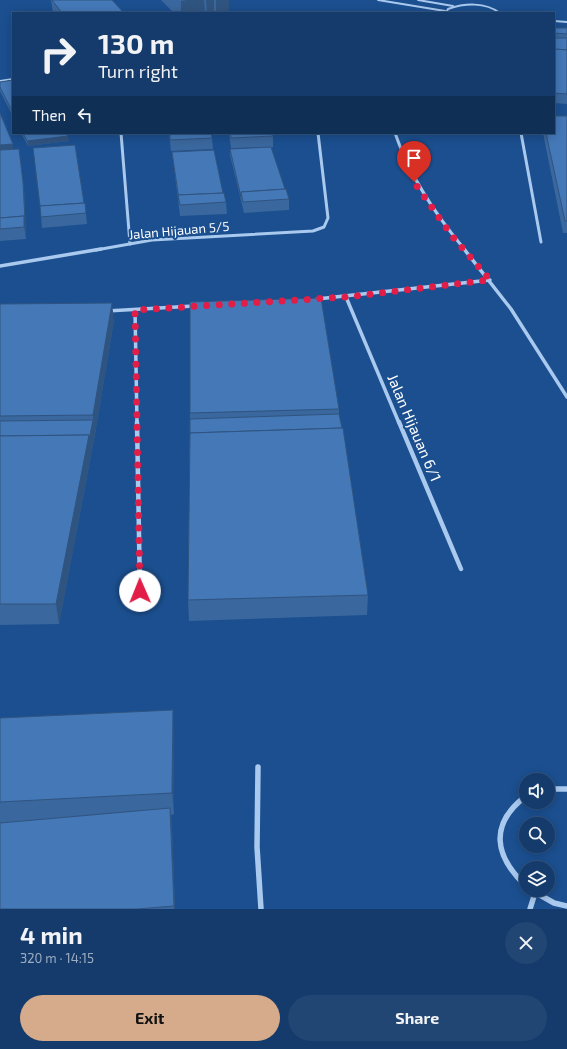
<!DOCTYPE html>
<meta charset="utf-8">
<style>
:root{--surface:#143b6b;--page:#214673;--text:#f1f3f6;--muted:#9dadc1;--line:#33557e;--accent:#d6ab8b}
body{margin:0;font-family:"Exo 2",sans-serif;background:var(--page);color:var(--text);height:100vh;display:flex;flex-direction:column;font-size:15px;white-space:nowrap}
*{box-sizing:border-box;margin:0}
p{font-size:13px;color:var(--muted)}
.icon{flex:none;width:22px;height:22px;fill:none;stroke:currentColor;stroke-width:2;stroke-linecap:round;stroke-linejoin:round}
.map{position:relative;height:909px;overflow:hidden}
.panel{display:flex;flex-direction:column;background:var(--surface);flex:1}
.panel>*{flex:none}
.top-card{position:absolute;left:12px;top:12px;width:543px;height:122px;border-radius:0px;box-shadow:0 2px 10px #0003,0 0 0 1px var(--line);background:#143b6b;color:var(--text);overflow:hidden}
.tools{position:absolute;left:519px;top:773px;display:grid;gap:8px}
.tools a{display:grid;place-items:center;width:36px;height:36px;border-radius:50%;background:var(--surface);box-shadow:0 2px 10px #0003,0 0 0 1px var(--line);font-size:20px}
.pin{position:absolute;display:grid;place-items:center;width:34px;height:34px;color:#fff;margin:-41px -17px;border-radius:50% 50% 50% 0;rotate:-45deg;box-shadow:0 0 4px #0007}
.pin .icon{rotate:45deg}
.me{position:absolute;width:44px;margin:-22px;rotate:359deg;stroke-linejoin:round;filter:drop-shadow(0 0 3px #0008)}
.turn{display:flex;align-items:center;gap:14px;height:84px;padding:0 20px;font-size:18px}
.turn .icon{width:52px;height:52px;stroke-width:2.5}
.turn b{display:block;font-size:28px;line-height:34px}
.then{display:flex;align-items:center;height:38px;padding:0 20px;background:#0003;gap:8px;font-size:15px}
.round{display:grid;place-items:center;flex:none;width:42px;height:42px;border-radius:21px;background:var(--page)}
.overview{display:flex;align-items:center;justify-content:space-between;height:68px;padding:0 20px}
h1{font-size:24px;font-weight:700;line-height:30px}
.button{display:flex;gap:8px;margin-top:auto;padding:8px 20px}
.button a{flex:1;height:46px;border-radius:24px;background:var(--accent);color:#111;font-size:16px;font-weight:700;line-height:46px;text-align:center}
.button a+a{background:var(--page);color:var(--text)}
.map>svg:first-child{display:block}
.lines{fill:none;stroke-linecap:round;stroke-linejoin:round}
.street-far4{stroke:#a9c9ee;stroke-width:2}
.street-far3{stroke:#a9c9ee;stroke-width:3}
.street-far2{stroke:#a9c9ee;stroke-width:3.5}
.street-far1{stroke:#a9c9ee;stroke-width:4.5}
.street{stroke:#a9c9ee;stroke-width:5.5}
.wall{fill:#3a679d}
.shaded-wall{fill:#305480}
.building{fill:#4478b7;stroke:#305480}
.route{stroke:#e11d48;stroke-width:7;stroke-dasharray:0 12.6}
.labels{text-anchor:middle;stroke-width:4;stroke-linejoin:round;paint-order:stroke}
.far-street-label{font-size:13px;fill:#fff;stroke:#1b4f8f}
.street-label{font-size:15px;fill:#fff;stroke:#1b4f8f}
</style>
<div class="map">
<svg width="567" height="909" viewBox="0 0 567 909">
<rect width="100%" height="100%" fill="#1b4f8f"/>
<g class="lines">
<g class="street-far4">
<polyline points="378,0 445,11"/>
<polyline points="418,0 453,6"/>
<path d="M446 13 448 9C465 3 485 2 500 13"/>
<polyline points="554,21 567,22"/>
<polyline points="0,81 13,79"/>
</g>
<g class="street-far3">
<polyline points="121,133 130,244"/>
<path d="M395 133C410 177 435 214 465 250"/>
<polyline points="521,133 541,242"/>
<polyline points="96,250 152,240 313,231 324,227 328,218 318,133"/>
</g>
<g class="street-far2">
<polyline points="464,249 511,309 567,397"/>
<polyline points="0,266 101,249"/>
<polyline points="346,297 399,423"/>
<polyline points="317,299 490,280"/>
<polyline points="135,310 137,423"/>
<polyline points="107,311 194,306"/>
</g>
<g class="street-far1">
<polyline points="137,422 140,591"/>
<polyline points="399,422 461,569"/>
</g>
<g class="street">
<polyline points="258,767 257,847 261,909"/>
<polyline points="548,789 567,789"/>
<path d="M526 796C489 824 494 856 526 886"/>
<polyline points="531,890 554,903 567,906"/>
<polyline points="530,909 535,893"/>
</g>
</g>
<g class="wall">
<polygon points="51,0 124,13 53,13"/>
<polygon points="161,0 229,0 229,13 206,13 205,12 205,13 174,13"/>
<polygon points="554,28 567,28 567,104 554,103"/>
<polygon points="13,80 13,117 0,91 0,82"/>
<polygon points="0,113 13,144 13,149 24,188 26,239 0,241"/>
<polygon points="567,116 567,233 563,233 543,133 554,133"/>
<polygon points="21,133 66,133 69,141 28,146"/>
<polygon points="169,133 212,138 213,149 171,151"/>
<polygon points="229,133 272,133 273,136 273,147 231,148"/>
<polygon points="230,149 285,189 289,199 289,210 244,213 230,155"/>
<polygon points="172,152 223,193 226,202 227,214 180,216"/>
<polygon points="40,206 86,213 87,224 42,228"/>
<polygon points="0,304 114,320 95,434 59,624 0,625"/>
<polygon points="339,409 339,414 368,595 367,615 189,621 188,600 190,413"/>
<polygon points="0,718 174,732 174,814 171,815 172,829 175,909 0,909"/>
</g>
<g class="shaded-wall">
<polygon points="187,0 204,0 205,13 181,13 181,1"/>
<polygon points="206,0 214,0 214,13 207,13"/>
<rect x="216" y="0" width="13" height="13"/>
<polygon points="68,136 69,141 28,146 27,141"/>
<polygon points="13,144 13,149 0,151 0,145"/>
<polygon points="19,149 24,188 26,239 24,227"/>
<polygon points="112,303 114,320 95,434 59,624 56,604 89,435 93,420 93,415"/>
<polygon points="173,710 174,732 174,814 172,793"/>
<polygon points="170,808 172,829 175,909 174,909"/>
</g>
<g class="building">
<polygon points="52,0 112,0 124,13 62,13"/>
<polygon points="554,28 567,28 567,34 554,33"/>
<polygon points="554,38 567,38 567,50 554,49"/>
<polygon points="554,49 567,50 567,94 554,93"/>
<polygon points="13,80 13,113 0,87 0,82"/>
<polygon points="0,113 13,144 0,145"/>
<polygon points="554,116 567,116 567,221 565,221 546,133 554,133"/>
<polygon points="23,133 66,133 68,136 27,141"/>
<polygon points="170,133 211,133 212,138 170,140"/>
<polygon points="230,133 272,133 273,136 231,138"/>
<polygon points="75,145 84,203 40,206 33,148"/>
<polygon points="271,147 285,189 241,192 241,197 230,149"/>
<polygon points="19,149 23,182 25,221 24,216 0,218 0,150"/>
<polygon points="214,150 223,193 178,195 179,200 172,152"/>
<polygon points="286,189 289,199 243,202 241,192"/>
<polygon points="224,193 226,202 180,205 178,195"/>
<polygon points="85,203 86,213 41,217 40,206"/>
<polygon points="24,216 24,227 0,229 0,218"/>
<polygon points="321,298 339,409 190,413 190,302"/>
<polygon points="112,303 93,415 0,416 0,304"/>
<polygon points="339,414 342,428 190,433 190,419"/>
<polygon points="93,420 89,440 89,435 0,436 0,421"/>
<polygon points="343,428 368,595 188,600 190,433"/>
<polygon points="89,435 56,604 0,604 0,436"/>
<polygon points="173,710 172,793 0,802 0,718"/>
<polygon points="170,808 174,906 137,909 0,909 0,823"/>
</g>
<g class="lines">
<polyline class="route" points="140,591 135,310 346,297 490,280 452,236 414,182"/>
</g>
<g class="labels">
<g class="far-street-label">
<text transform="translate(179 230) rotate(-5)" y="5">Jalan Hijauan 5/5</text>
</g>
<g class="street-label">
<text transform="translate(414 428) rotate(67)" y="5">Jalan Hijauan 6/1</text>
</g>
</g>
</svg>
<div class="tools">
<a><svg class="icon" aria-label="sound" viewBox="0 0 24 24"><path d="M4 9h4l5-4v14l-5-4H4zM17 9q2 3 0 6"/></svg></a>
<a><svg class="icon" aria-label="search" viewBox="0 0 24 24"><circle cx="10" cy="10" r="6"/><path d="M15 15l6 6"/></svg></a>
<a><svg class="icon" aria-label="layers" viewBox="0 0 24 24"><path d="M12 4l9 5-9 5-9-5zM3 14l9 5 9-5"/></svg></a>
</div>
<div class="pin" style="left:414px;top:182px;background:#d93025"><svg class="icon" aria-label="arrive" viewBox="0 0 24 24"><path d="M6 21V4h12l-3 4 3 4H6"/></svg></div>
<svg class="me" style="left:140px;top:591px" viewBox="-20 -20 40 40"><circle r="19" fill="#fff"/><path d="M0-13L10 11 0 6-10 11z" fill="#e11d48"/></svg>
<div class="top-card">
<div class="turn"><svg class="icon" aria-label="right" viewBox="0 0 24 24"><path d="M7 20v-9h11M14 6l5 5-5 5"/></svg><div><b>130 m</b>Turn right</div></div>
<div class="then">Then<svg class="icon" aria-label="left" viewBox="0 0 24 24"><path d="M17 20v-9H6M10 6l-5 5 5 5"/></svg></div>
</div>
</div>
<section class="panel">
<div class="overview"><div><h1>4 min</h1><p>320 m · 14:15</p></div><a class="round"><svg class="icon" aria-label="close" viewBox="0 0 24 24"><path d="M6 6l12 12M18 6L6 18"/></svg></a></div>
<div class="button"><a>Exit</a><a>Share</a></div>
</section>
